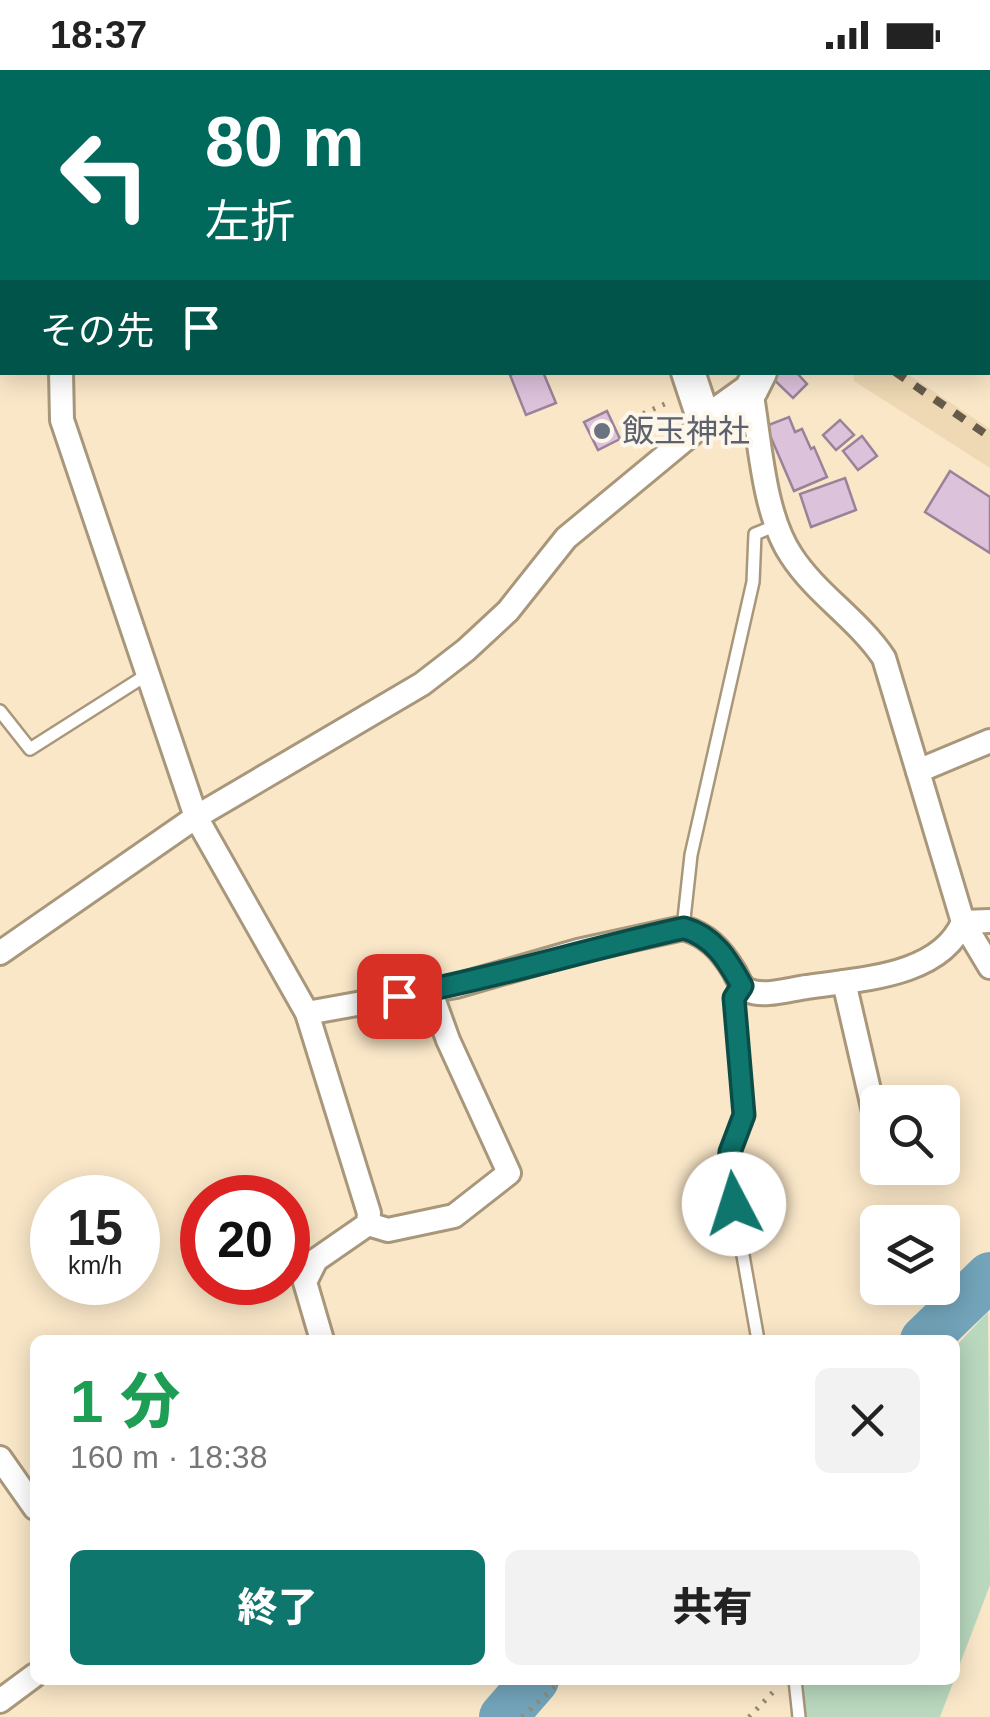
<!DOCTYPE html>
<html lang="ja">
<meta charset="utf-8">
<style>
:root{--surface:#fff;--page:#f2f2f2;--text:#222;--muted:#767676;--accent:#0f766e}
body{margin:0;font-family:Helvetica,"Noto Sans JP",sans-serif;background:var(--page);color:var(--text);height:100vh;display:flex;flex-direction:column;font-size:38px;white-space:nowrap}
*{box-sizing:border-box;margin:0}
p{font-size:32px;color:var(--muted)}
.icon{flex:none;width:55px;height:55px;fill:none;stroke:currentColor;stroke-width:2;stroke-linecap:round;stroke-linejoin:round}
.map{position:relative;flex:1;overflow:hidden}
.details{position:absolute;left:30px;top:1265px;width:930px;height:350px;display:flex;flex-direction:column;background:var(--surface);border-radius:15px;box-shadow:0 5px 25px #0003}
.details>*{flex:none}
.banner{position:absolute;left:0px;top:0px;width:990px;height:305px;box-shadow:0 5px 25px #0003;background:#00695c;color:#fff;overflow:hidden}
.buttons{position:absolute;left:860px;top:1015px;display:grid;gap:20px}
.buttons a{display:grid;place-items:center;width:100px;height:100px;border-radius:15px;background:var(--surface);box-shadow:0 5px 25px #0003;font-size:50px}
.speed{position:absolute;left:30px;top:1105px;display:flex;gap:20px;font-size:50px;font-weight:700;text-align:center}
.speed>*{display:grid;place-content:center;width:130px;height:130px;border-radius:50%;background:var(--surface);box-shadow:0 5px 25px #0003;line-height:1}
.speed small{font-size:25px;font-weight:400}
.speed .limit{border:15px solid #d22;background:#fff;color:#111}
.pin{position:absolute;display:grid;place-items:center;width:85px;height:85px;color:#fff;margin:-42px;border-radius:20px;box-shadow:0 5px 15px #0006}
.me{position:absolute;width:110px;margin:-55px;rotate:355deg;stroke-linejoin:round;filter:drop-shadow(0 0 8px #0008)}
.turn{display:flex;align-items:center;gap:35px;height:210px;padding:0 40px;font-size:45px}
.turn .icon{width:130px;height:130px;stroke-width:2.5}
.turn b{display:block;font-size:70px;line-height:85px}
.then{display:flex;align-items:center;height:95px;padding:0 40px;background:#0003;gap:20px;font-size:38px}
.round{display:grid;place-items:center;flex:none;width:105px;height:105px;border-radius:15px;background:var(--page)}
.summary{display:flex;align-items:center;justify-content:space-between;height:170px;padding:0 40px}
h1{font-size:60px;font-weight:800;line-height:75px;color:#1e9e55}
.primary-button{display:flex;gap:20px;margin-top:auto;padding:20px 40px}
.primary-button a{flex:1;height:115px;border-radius:15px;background:var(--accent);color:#fff;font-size:40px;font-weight:800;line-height:115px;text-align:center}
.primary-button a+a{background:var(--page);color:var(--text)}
.status{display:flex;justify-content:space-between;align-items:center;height:70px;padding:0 50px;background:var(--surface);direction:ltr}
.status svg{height:28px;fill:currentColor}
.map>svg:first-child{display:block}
.built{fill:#efd9b4}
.green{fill:#b9d8be}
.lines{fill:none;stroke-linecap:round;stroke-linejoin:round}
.river{stroke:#73a4ba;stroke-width:48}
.building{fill:#ddc2dc;stroke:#9a8299;stroke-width:2.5}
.service-casing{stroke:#a8977a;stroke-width:16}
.minor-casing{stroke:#a8977a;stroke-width:28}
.secondary-casing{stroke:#a8977a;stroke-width:38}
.path{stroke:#978a74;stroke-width:5;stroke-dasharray:2.5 8;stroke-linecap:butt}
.service{stroke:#fff;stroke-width:11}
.minor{stroke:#fff;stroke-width:22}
.secondary{stroke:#fff;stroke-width:32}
.rail{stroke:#665b4a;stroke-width:8;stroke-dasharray:12 12;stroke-linecap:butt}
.route-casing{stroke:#0a4d48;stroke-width:25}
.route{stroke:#0f766e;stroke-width:18}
.worship-dot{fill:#6b7280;stroke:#fdf6ea;stroke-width:4}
.labels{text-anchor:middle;stroke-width:8;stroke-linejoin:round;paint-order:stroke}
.worship-label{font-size:32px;fill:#5b616d;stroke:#fdf6ea;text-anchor:start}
</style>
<div class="status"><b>18:37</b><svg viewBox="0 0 49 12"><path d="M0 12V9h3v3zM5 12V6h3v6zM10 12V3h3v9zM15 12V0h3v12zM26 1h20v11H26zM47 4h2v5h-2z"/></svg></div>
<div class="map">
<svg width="990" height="1647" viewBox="0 0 990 1647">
<rect width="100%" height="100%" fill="#fae7c8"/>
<polygon class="built" points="854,303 906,303 990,359 990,398 854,311"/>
<g class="green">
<polygon points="988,1242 990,1515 955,1607 955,1277"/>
<polygon points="799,1610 954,1610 940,1647 804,1647"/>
</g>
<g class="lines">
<g class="river">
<polyline points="924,1270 990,1206"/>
<polyline points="503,1647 535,1610"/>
</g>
</g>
<g class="building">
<polygon points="517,302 543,302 556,333 526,345 510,305"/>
<polygon points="796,302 807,314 793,328 767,303"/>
<polygon points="607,341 620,369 598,380 584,352"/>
<polygon points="789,347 795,362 802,359 811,379 814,377 827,407 794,421 766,356"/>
<polygon points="840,350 854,365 836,380 823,365"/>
<polygon points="862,366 877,386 858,400 843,381"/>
<polygon points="950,401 990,427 990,483 925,442"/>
<polygon points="845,408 856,440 811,457 800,424"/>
</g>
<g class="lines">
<g class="service-casing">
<g id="service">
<polyline points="0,641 30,679 148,604"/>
<polyline points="683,858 691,785 753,512 755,464 777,455"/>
<polyline points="742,916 733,928 744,1045 730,1082 728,1101 758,1270"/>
<polyline points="795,1610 799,1647"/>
</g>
</g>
<g class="minor-casing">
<g id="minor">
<polyline points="693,0 694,2"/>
<polyline points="0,35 1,0"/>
<polyline points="0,209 2,209"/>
<polyline points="61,302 62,350 196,747 307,943 369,1143 368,1154 316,1190 305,1212 322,1270"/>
<polyline points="918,701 990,671"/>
<polyline points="963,852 990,897"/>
<polyline points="963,852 990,851"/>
<polyline points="0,883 196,747 422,614 466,580 508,541 566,468 705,353"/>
<polyline points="844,912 878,1059"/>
<path d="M307 943 456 916 578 881 683 858C708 865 721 880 734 901 738 908 740 916 747 920 764 928 790 919 807 917 859 909 940 907 963 852L884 588C858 549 816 524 791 485 763 443 760 370 751 320"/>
<polyline points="368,1154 388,1160 454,1146 509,1103 448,970 430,920"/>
<polyline points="0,1388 35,1438"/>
<polyline points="0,1631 35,1605"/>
</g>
</g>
<g class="secondary-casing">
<g id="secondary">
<polyline points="988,98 990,97"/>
<polyline points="688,302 705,353 751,320 760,302"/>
</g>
</g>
<g class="path">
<polyline points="410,0 412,2"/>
<polyline points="624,352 667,333"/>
<polyline points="522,1647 562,1610"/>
<polyline points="749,1647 778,1617"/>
</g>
<use href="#service" class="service"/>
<use href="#minor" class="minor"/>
<use href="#secondary" class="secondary"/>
<g class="rail">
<polyline points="473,0 476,2"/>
<polyline points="895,302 990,367"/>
</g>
</g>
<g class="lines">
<g class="route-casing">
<path id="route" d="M399 926C495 908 588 879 684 858 714 867 727 889 742 916L734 928 744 1045 730 1082 728 1101 734 1134"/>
</g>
<use href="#route" class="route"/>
</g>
<circle class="worship-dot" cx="602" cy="361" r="10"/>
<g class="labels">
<g class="worship-label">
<text x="622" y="372">飯玉神社</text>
</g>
</g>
</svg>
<div class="buttons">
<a><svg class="icon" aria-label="search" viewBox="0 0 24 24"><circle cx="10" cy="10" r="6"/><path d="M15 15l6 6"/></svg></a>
<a><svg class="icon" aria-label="layers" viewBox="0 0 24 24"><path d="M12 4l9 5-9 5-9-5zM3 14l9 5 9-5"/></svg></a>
</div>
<div class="speed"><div>15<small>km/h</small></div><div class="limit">20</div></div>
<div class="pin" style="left:399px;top:926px;background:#d93025"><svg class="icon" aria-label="arrive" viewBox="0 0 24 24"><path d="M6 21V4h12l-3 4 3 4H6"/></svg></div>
<svg class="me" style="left:734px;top:1134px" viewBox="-20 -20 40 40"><circle r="19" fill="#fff"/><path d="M0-13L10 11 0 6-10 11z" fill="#0f766e"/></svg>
<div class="banner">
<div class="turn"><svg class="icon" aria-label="left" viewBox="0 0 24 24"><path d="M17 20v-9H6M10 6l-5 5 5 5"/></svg><div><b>80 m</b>左折</div></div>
<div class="then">その先<svg class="icon" aria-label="arrive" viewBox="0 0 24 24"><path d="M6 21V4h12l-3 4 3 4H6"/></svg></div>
</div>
<section class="details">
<div class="summary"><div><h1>1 分</h1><p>160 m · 18:38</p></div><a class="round"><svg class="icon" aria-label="close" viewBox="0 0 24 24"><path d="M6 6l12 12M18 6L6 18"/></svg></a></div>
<div class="primary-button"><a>終了</a><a>共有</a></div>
</section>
</div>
